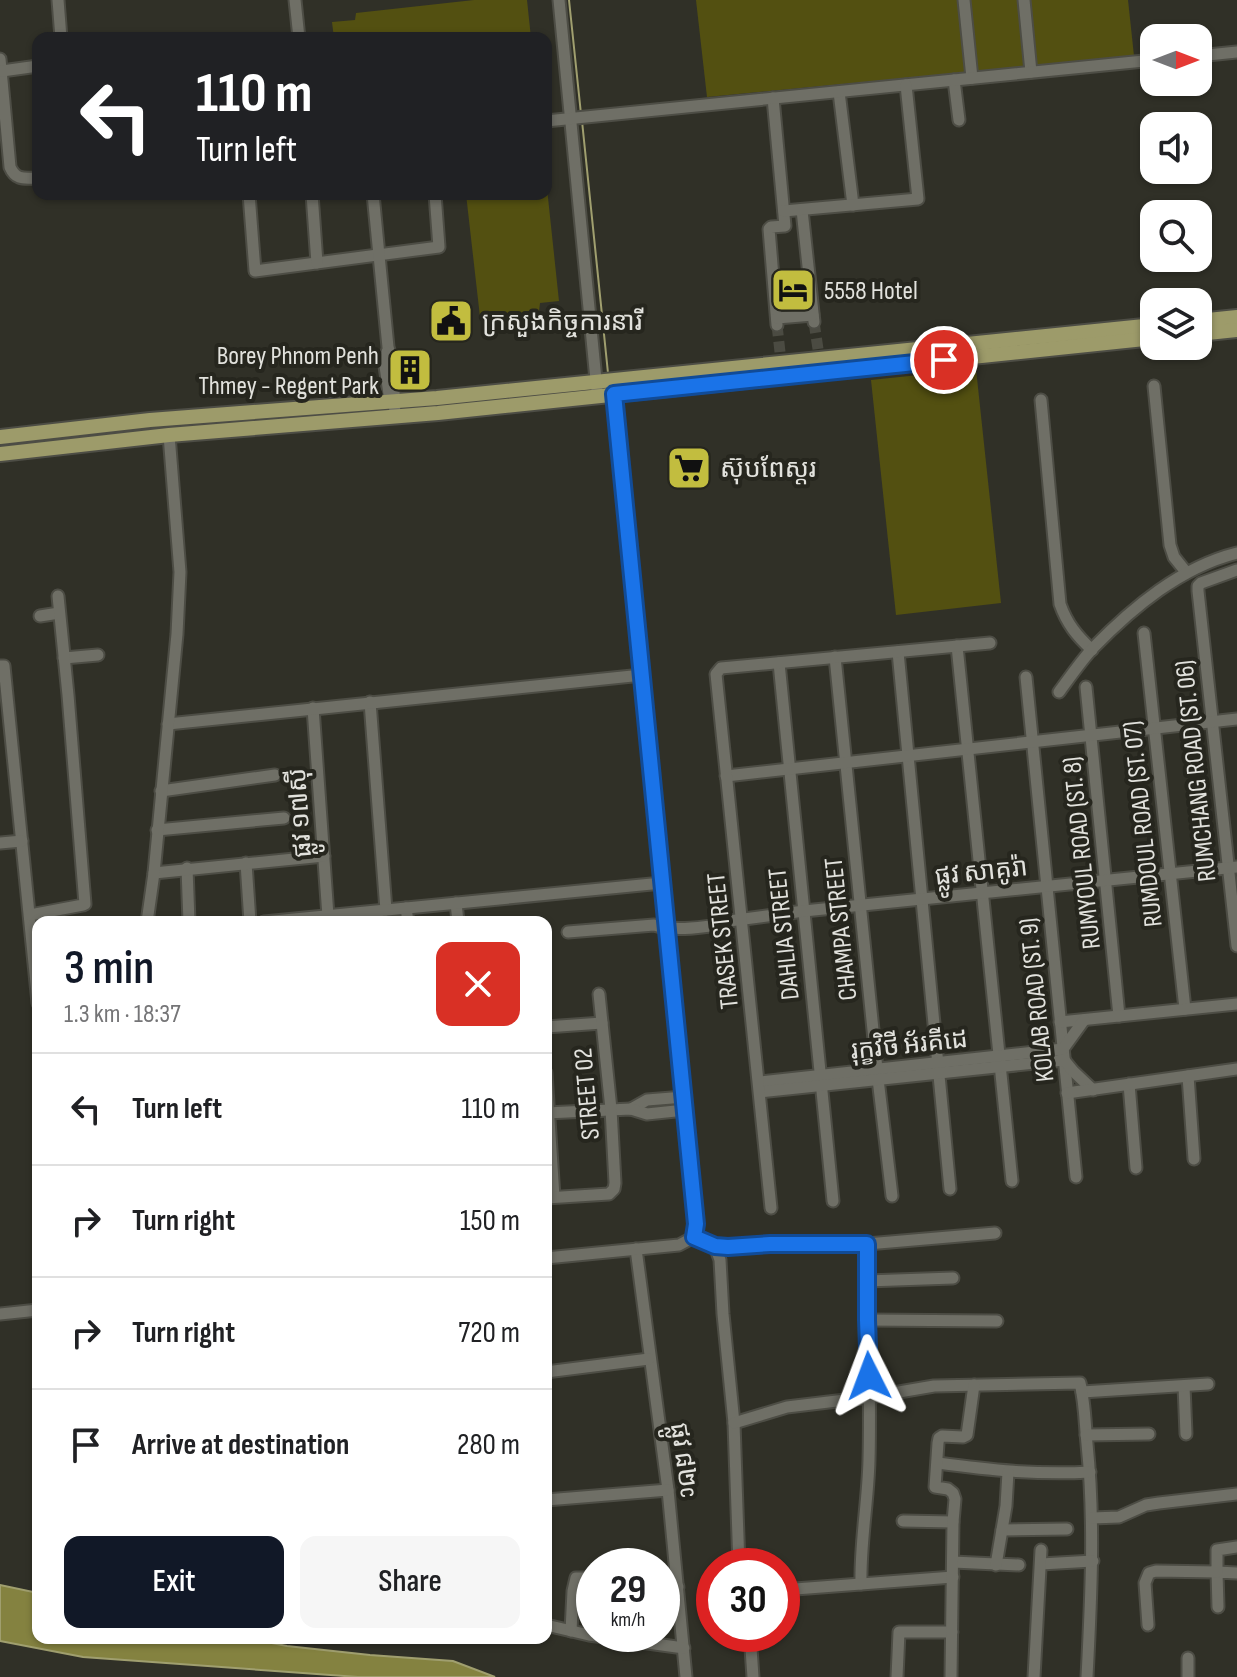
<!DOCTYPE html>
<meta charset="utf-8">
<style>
:root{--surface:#fff;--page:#f6f6f6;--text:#202124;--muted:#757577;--line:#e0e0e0;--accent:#111827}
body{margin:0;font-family:"Sofia Sans Condensed","Noto Sans Khmer",sans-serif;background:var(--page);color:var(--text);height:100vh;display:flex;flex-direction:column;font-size:30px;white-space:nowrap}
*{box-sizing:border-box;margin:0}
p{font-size:26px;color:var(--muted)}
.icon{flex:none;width:44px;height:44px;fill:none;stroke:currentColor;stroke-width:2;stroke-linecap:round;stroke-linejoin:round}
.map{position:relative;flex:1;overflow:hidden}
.sheet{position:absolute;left:32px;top:916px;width:520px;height:728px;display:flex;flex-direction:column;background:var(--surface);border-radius:16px;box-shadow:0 2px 6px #0004}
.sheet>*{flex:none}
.top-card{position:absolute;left:32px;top:32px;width:520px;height:168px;border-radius:16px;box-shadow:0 2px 6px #0004;background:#202124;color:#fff;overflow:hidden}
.needle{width:52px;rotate:90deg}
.buttons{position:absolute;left:1140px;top:24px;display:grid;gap:16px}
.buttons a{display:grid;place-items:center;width:72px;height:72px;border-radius:16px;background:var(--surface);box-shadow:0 2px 6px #0004;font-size:40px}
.speed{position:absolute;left:576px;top:1548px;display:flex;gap:16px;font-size:40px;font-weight:700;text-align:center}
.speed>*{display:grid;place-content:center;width:104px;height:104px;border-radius:50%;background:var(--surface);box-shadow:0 2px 6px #0004;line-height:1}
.speed small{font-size:20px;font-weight:400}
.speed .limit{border:12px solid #d22;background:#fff;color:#111}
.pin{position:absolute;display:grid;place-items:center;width:68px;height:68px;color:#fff;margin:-34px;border:4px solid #fff;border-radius:50%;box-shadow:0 2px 8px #0007}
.me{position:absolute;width:88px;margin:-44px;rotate:357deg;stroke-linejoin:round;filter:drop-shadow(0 0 6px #0008)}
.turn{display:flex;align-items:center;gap:28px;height:168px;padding:0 32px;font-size:36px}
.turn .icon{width:104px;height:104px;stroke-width:2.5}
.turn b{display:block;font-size:56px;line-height:68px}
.round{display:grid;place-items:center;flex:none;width:84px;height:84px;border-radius:16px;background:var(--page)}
.head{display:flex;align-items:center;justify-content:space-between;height:136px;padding:0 32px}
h1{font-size:48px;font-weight:600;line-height:60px;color:var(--accent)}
.cta{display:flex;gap:16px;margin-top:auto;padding:16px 32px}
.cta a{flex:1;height:92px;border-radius:16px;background:var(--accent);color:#fff;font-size:32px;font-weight:600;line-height:92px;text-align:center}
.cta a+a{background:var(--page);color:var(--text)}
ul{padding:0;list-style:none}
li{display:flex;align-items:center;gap:24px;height:112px;padding:0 32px;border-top:2px solid var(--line)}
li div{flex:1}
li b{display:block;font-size:30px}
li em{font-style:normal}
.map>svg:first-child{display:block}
.green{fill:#535011}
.water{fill:#848240;stroke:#a09f6f;stroke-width:2}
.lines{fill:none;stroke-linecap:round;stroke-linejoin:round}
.stream{stroke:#a09f6f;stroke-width:2}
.minor-tunnel{stroke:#4b4b42;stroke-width:11;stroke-dasharray:11 5.5;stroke-linecap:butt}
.minor-casing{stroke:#4d4d45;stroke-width:15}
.major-casing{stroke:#4d4d45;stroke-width:18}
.minor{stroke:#6f6f66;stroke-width:11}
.major{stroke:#9d9b6a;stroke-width:14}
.route-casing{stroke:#114b97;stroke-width:20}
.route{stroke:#1a73e8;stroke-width:14}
.labels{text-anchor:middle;stroke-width:8;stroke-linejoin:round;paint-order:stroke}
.poi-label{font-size:26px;fill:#e2e2dd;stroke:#26261e;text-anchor:start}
.street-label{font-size:26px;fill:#e2e2dd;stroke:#26261e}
</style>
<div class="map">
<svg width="1237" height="1677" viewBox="0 0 1237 1677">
<rect width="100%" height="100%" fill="#303027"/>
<g class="green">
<polygon points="474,0 527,0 531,38 334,38 332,22 355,20 356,13"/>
<polygon points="696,0 1128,0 1134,56 707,97"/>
<polygon points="546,179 559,301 540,303 539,311 480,317 466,194 546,194"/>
<polygon points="976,369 1001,603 896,615 871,380"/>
</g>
<polygon class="water" points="0,1585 38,1593 38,1638 246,1638 287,1646 370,1655 453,1661 495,1677 358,1677 83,1657 0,1641"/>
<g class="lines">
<g class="stream">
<polyline points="569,0 581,114"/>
<polyline points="582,121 608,373"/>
</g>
<g class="minor-tunnel">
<polyline points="814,322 818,349"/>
<polyline points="777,325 780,352"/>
</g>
<g class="minor-casing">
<g id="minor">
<polyline points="58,0 61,38"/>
<polyline points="295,0 299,38"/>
<polyline points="559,0 597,390"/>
<polyline points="964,0 972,78"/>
<polyline points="1024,0 1031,72"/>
<polyline points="1198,56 1237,52"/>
<path d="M0 59 10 167C16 181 25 178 38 178"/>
<polyline points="2,71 38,66"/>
<polyline points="954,80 959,120"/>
<polyline points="839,92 853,205"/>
<polyline points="773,98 785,226 771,227 769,229 777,325"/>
<polyline points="546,121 1154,60"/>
<polyline points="249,194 255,271 439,247 435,194"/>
<polyline points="312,194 317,263"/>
<polyline points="373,194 388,347 393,365 395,417"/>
<polyline points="802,210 814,322"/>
<polyline points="784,211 918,199 906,85"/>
<polyline points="777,318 813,315"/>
<polyline points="387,352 385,366 389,394"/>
<polyline points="1154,386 1170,545 1174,557 1186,572"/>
<path d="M1041 400 1060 604C1067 624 1077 636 1092 650"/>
<polyline points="1237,570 1201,583 1198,586 1198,591 1237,946"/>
<polyline points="40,616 59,613"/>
<polyline points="1144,633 1185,1009"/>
<polyline points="957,646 1012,1181"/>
<polyline points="898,652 950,1189"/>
<polyline points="835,657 878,1079 892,1196"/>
<polyline points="64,658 98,655"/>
<polyline points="779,663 833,1201"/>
<polyline points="0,666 4,666 38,1003"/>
<polyline points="1026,677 1076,1177"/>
<polyline points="1086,687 1119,1016"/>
<path d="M1059 692C1070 677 1081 661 1093 648 1133 607 1181 567 1237 553"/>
<polyline points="370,702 386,910"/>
<polyline points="313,708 328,916"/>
<polyline points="168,724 642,675"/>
<polyline points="726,776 1237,719"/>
<polyline points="161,791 275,775"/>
<polyline points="157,830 284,818"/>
<polyline points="0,843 22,841"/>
<polyline points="246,863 250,922"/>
<polyline points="187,868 189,922"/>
<polyline points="154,873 324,856"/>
<polyline points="456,903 458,922"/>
<polyline points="406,908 408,922"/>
<polyline points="30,915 83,905 85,904 68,695 58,596"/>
<polyline points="147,922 154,873 177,634 180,572 169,435"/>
<polyline points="264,922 662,883"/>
<path d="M568 932 654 925C677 932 702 927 726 924L729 921 804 911 1237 867"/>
<polyline points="1060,1022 1237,1004"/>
<polyline points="546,1027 602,1023"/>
<polyline points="546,1073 554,1197"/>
<polyline points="1188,1076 1194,1159"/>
<polyline points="759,1082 1063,1049 1084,1020"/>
<polyline points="1129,1084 1136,1168"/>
<polyline points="760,1092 1064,1060 1073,1071 1093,1090"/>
<polyline points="1067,1093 1237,1069"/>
<polyline points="631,1109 647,1100 684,1097"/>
<polyline points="546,1113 631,1109 647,1114 685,1110"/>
<polyline points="546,1198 609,1194 614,1189 615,1183 611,1109 599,994"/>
<polyline points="771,1208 716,674 721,668 990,643"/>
<polyline points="694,1237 715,1246 728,1247 770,1244 867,1244 995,1233"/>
<polyline points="715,1246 720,1260 723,1314 734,1423 739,1566"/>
<polyline points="636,1249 668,1490 686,1677"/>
<polyline points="546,1258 679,1245 694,1237 696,1224 613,389"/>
<polyline points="867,1281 953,1278"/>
<polyline points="0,1314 38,1310"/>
<polyline points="867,1320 997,1321"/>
<polyline points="546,1372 649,1359"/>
<polyline points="1184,1386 1186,1434"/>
<polyline points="1082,1392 1208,1384"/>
<path d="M734 1423 787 1407 870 1397 934 1386 1080 1383C1085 1403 1085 1424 1087 1444 1095 1522 1091 1599 1087 1677"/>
<polyline points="1086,1435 1149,1434"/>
<path d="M938 1463C990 1470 1037 1475 1090 1472"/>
<polyline points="546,1500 668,1490"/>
<polyline points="1092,1518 1119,1517 1146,1505 1159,1503 1237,1494"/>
<polyline points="903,1521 953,1522"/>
<polyline points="1002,1530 1067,1529"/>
<polyline points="953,1562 1019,1565"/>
<polyline points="1041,1564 1093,1561"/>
<polyline points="996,1565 1006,1506 1008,1472"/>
<path d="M861 1584C860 1543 868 1502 869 1460 871 1388 867 1316 867 1244"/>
<polyline points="662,1585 678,1587"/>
<polyline points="782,1590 953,1577"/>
<polyline points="1218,1607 1217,1572 1237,1573"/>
<polyline points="546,1625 589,1635 684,1648"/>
<polyline points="1148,1625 1145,1583 1149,1573 1156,1571 1217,1572 1217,1550 1237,1547"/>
<polyline points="571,1631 573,1591 576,1578 594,1578"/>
<polyline points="750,1634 753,1677"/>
<polyline points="897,1677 899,1632 952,1632"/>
<polyline points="951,1677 953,1522 955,1499 953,1493 948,1489 935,1487 938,1443 939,1438 942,1436 963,1437 967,1435 974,1385"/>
<polyline points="1034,1677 1041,1550"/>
<polyline points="1188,1677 1188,1658"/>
</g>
</g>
<g class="major-casing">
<g id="major">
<polyline points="1198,321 1237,317"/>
<polyline points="1198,334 1237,330"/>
<polyline points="0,437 150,420 437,398 1154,325"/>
<polyline points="0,454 169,435 438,413 1154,338"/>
</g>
</g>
<use href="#minor" class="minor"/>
<use href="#major" class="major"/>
</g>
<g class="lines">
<g class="route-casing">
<polyline id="route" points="869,1376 867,1320 867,1244 770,1244 728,1247 715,1246 694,1237 696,1224 614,394 944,360"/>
</g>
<use href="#route" class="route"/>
</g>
<defs>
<g id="hotel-square" transform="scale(2.3)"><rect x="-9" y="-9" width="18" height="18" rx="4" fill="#c2bd3f" stroke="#26261e"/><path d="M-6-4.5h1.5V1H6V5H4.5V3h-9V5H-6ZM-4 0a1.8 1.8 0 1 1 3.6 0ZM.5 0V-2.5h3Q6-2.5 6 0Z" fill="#111"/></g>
<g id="civic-square" transform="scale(2.3)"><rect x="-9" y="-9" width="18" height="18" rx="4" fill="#c2bd3f" stroke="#26261e"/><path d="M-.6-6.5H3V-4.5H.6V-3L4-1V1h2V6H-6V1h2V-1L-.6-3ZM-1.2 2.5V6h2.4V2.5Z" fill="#111"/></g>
<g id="building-square" transform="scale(2.3)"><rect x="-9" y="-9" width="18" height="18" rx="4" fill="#c2bd3f" stroke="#26261e"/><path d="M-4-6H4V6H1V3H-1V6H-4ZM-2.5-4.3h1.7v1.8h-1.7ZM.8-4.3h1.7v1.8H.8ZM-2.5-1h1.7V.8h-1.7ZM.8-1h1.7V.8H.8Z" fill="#111"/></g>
<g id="supermarket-square" transform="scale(2.3)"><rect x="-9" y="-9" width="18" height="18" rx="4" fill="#c2bd3f" stroke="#26261e"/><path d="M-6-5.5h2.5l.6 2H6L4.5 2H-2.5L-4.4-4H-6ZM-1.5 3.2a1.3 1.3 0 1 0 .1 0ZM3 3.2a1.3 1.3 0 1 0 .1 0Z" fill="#111"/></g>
</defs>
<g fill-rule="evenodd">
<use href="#hotel-square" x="793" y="290"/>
<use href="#civic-square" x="451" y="321"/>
<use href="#building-square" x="410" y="370"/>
<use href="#supermarket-square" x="689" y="468"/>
</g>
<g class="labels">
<g class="poi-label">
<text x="824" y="299">5558 Hotel</text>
<text x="482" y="330">ក្រសួងកិច្ចការនារី</text>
<text x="379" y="364" text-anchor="end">Borey Phnom Penh<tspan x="379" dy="30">Thmey - Regent Park</tspan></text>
<text x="720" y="477">ស៊ុបពែស្តរ</text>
</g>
<g class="street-label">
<text transform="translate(1195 771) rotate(-96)" y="9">RUMCHANG ROAD (ST. 06)</text>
<text transform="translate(299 813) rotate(-94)" y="9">ផ្លូវ ១៧ស៊ី</text>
<text transform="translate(1142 824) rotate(-96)" y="9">RUMDOUL ROAD (ST. 07)</text>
<text transform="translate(1081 853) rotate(-96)" y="9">RUMYOUL ROAD (ST. 8)</text>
<text transform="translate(981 871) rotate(-6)" y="9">ផ្លូវ សាគូរ៉ា</text>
<text transform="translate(840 929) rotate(-96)" y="9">CHAMPA STREET</text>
<text transform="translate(783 934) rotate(-96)" y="9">DAHLIA STREET</text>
<text transform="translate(722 941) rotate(-96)" y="9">TRASEK STREET</text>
<text transform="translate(1036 1000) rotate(-96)" y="9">KOLAB ROAD (ST. 9)</text>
<text transform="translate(909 1044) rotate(-6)" y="9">រុក្ខវិថី អ័រគីដេ</text>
<text transform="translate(586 1094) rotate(-95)" y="9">STREET 02</text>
<text transform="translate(685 1460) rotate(82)" y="9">ផ្លូវ ៨២c</text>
</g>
</g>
</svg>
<div class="buttons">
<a><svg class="needle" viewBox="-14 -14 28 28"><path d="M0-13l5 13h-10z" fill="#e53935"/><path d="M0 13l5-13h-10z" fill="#757577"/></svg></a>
<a><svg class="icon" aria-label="sound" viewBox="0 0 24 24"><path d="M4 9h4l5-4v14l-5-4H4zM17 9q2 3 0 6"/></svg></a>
<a><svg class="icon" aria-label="search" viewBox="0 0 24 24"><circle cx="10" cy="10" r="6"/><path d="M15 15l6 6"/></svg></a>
<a><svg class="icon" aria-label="layers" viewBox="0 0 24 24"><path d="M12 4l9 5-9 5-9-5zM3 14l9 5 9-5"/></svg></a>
</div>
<div class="speed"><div>29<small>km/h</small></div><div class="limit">30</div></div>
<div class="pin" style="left:944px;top:360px;background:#d93025"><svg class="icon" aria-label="arrive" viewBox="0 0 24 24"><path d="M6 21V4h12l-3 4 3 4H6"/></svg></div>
<svg class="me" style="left:869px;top:1376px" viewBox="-20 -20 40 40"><path d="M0-17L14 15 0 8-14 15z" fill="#1a73e8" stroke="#fff" stroke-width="4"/></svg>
<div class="top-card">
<div class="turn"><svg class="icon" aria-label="left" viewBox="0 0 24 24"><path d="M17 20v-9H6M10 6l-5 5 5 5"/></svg><div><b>110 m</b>Turn left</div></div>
</div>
<section class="sheet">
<div class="head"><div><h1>3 min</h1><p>1.3 km · 18:37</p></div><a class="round" style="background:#d93025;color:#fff"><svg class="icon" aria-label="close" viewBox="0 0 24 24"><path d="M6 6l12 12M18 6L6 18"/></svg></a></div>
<ul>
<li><svg class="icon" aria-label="left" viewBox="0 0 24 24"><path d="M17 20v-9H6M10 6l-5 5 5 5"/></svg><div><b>Turn left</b></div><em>110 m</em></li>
<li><svg class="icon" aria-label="right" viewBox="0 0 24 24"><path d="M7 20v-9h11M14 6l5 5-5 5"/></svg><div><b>Turn right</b></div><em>150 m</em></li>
<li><svg class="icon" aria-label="right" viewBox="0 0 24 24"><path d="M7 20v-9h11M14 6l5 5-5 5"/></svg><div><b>Turn right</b></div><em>720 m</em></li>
<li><svg class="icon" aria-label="arrive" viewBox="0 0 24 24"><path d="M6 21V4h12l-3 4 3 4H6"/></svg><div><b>Arrive at destination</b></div><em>280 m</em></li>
</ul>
<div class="cta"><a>Exit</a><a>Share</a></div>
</section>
</div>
